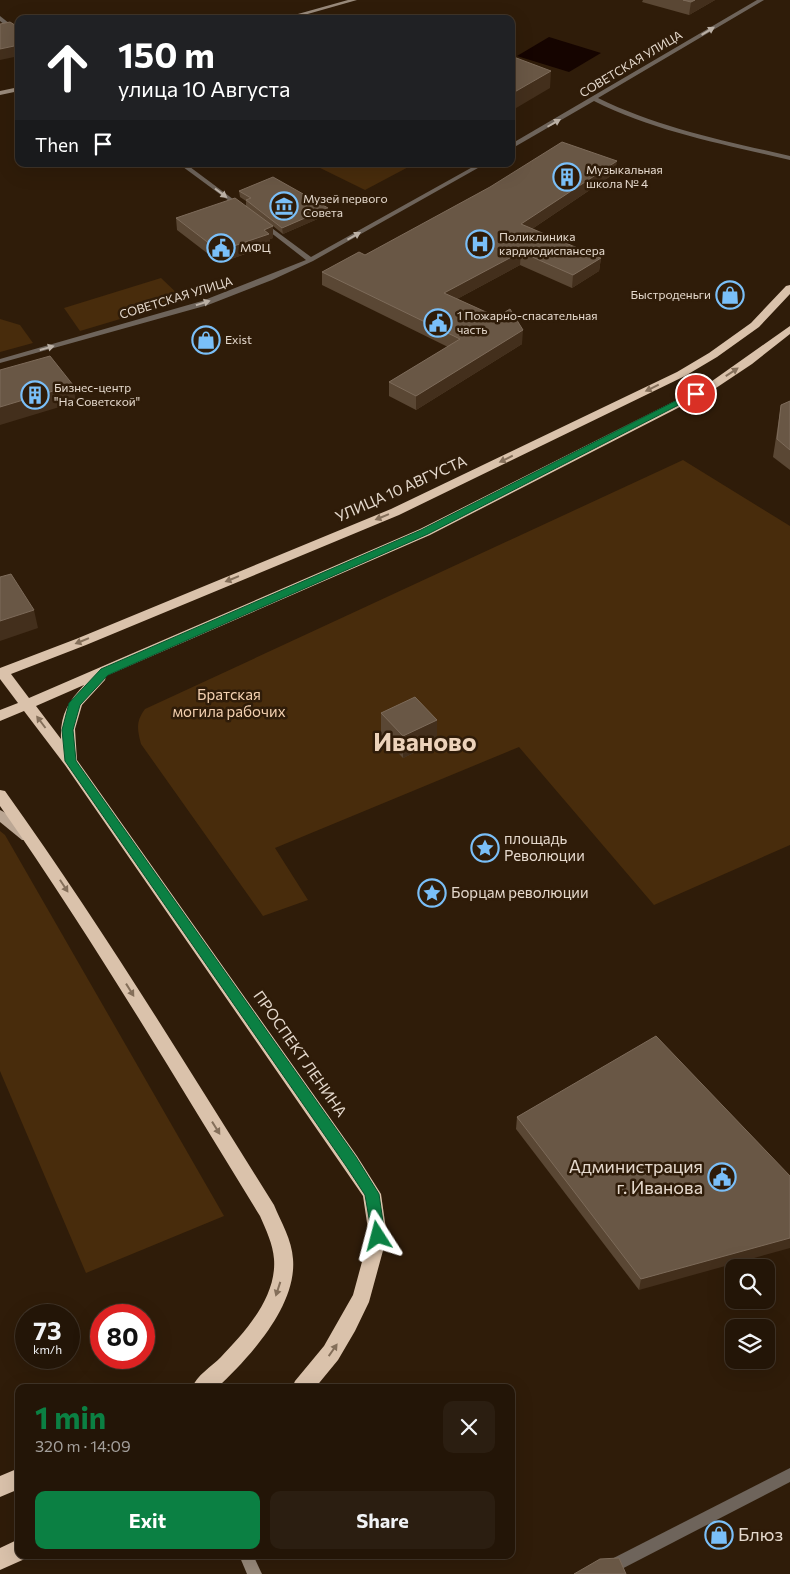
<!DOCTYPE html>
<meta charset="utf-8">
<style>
:root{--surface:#231507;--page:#2b1e11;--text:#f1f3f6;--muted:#a39f9b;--line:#403428;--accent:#0b8043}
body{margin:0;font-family:Commissioner,sans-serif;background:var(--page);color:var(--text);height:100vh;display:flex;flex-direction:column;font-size:19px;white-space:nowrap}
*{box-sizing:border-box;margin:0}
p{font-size:16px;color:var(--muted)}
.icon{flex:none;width:28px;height:28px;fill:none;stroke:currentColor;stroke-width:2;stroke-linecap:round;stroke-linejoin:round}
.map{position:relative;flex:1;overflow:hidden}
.side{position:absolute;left:15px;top:1384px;width:500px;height:175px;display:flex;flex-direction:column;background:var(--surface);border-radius:10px;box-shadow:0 5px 20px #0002,0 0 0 1px var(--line)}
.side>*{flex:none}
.hud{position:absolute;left:15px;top:15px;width:500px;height:152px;border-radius:10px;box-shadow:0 5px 20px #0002,0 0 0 1px var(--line);background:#202124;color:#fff;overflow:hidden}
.tools{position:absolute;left:725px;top:1259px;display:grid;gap:10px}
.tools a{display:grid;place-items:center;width:50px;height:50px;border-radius:10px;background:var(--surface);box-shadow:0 5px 20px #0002,0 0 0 1px var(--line);font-size:25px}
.speed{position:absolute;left:15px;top:1304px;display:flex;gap:10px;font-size:25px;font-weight:700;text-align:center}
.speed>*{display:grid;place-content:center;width:65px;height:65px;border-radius:50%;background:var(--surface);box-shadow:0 5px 20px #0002,0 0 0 1px var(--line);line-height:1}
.speed small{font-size:12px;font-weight:400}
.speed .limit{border:8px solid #d22;background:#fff;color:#111}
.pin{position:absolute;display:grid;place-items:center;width:42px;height:42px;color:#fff;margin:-21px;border:2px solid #fff;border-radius:50%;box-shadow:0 1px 5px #0007}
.me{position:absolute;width:55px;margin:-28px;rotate:351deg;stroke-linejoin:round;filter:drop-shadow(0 0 4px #0008)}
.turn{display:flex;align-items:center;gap:18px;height:105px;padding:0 20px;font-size:22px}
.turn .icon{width:65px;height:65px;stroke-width:2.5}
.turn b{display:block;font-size:35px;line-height:42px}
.then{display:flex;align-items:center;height:48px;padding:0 20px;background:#0003;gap:10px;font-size:19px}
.round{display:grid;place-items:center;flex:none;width:52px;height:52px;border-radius:10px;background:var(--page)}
.head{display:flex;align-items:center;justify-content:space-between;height:85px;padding:0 20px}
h1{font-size:30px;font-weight:700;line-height:38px;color:var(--accent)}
.primary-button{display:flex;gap:10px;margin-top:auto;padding:10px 20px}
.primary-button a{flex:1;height:58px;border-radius:10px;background:var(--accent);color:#fff;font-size:20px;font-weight:700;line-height:58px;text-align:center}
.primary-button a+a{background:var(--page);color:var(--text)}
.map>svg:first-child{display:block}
.green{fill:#482c0c}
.water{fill:#150400}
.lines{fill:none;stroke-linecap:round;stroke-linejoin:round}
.street{fill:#6e645b;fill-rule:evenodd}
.secondary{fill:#998a7b;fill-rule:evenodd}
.primary{fill:#bba794;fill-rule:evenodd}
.highway{fill:#dac2ab;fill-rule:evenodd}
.wall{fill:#5a4734}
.shaded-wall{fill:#432f1c}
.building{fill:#695745;stroke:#7d6b5a}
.oneway{fill:#bbb0a5}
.oneway2{fill:#846f5a}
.route{fill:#0b8043;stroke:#07532c}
.labels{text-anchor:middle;stroke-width:5;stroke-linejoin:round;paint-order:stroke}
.far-street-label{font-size:12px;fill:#e5d9cd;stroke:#2f1c09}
.far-poi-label{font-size:12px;fill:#e5d9cd;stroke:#2f1c09;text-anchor:start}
.street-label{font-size:15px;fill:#e5d9cd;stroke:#2f1c09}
.park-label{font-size:15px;fill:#f4d1b1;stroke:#2f1c09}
.poi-label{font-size:15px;fill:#e5d9cd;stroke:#2f1c09;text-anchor:start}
.near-poi-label{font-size:18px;fill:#e5d9cd;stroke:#2f1c09;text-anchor:end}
.town-label{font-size:25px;font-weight:bold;fill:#ecd3bb;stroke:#2f1c09}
</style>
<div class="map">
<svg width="790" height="1574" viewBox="0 0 790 1574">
<rect width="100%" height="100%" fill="#2f1c09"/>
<g class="green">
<polygon points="312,164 414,164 365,190"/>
<polygon points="161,278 184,300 80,331 64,308"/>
<polygon points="0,319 20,325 33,343 0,352"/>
<path d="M683 460 790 526V845L654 905 519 747 275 848 308 900 263 916 141 744C137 729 136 721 145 709Z"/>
<polygon points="0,831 5,835 224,1216 86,1273 0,1071"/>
</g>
<polygon class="water" points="549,37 601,53 569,72 517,56"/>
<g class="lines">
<g class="street">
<path d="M757 0H764L598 98C659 128 725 141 790 156V160C723 144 656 132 594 101L511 149V144Z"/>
<polygon points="0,16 19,31 19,36 0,21"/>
<polygon points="179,164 186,164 245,208 240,209"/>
<polygon points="478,164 485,164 313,261 272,280 208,305 0,363 0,359 202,301 306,260 261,225 261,223 265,223 311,257"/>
<polygon points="790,1468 790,1482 612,1574 590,1574 592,1569"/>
</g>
<g class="secondary">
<polygon points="348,0 357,0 290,19 280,19"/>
<polygon points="19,87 19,91 0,95 0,91"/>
<polygon points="239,1555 253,1555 262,1574 247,1574"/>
</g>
<polygon class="primary" points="0,810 4,812 32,834 33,837 32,840 22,840 0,822"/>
<g class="highway">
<path d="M790 285V294L759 327 717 357 685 376 399 515 86 645 11 674 29 698 420 529 705 386 790 326V334L752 364 713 390 430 535 106 676 105 680 82 705 75 729 77 760 357 1156 381 1194 387 1236 369 1302 355 1331 338 1360 315 1388H292L295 1381 324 1346 353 1295 369 1236 363 1196 65 765 24 711 0 721V710L18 703 0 679V668L76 639 391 509 677 372 709 353 751 323 786 286ZM84 685C68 702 60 715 61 739L36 706Z"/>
<path d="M0 790 5 791C101 925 186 1065 274 1205 281 1222 292 1240 293 1259 297 1306 249 1358 217 1388H192C197 1375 211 1367 221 1357 245 1332 277 1297 274 1259 273 1244 266 1230 260 1216 175 1078 93 939 0 806Z"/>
<polygon points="19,1468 19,1489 0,1497 0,1476"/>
<polygon points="19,1539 19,1555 28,1555 27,1558 0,1570 0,1548"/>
</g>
</g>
<g class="wall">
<polygon points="643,0 715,0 689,15 642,2"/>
<polygon points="615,173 532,229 601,258 599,271 572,288 520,265 457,299 522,344 416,410 389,396 389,382 448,347 322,285 322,272 365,255"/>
<polygon points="239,191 329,214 283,234 273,226 273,238 270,239 270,245 220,263 177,230 176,218 246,206 246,201 240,197"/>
<polygon points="790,401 790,470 773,457 781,405"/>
<polygon points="381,713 437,720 437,742 403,758 381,735"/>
<polygon points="517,1117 790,1176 639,1290 516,1129"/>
</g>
<g class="shaded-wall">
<polygon points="695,0 715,0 689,15 691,2"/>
<polygon points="19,45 19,56 0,60 0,49"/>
<polygon points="551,71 550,88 511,111 511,94"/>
<polygon points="617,161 615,173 520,237 521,224"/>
<polygon points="328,208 329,214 283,234 282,228"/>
<polygon points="273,226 273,238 270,239 270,245 220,263 219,251"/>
<polygon points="521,252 520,265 444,306 444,293"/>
<polygon points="601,258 599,271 572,288 573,275"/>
<polygon points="523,330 522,344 416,410 416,396"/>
<polygon points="73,385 76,402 0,425 0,407"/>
<polygon points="34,610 38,628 0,641 0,621"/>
<polygon points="437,720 437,742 403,758 403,736"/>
<polygon points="790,1238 790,1248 639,1290 641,1279"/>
</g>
<g class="building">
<polygon points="683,0 695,0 691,2"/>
<polygon points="33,16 33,19 22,19"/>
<polygon points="19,20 19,45 0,49 0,24 10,22 18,27"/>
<polygon points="511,56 551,71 511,94"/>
<polygon points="562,142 617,161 521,224 601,258 573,275 521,252 444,293 497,317 510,309 523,330 416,396 389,382 460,339 322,272 359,252 365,255 490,187"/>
<polygon points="273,177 328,208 282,228 246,200 251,198 239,191"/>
<polygon points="235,198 273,226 264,230 269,234 219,251 176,218"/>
<polygon points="50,356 73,385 0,407 0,370"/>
<polygon points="790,401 790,450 777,439 781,405"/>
<polygon points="11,574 34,610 0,621 0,577"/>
<polygon points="415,697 437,720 403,736 381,713"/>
<polygon points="656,1036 790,1176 790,1238 641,1279 517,1117"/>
<polygon points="619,1558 626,1574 574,1574 600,1559"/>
</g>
<defs><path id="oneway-solid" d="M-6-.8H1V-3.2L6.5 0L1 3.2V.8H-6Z" transform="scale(1.25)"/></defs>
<g class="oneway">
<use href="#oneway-solid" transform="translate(708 31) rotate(-31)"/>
<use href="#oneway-solid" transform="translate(554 123) rotate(-30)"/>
<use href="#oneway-solid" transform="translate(221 193) rotate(37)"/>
<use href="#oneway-solid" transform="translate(354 236) rotate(-29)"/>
<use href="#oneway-solid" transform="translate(203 303) rotate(-18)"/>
<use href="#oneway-solid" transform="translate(47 348) rotate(-16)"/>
</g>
<g class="oneway2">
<use href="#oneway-solid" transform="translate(732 372) rotate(-33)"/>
<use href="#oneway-solid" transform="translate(652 388) rotate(154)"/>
<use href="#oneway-solid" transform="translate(506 459) rotate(154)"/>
<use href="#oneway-solid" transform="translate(382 517) rotate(158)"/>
<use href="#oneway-solid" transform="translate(232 579) rotate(158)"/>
<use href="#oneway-solid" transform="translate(82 641) rotate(158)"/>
<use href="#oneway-solid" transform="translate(41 722) rotate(-127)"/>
<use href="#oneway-solid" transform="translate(64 886) rotate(57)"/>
<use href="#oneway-solid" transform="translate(130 990) rotate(58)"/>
<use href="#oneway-solid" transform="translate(216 1128) rotate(58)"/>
<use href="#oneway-solid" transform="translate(278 1289) rotate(108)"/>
<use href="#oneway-solid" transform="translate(333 1350) rotate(-55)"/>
</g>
<polygon class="route" points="693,392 696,392 700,394 428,534 108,675 80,705 73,730 76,761 356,1157 379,1194 385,1236 383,1241 378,1242 373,1241 365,1195 346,1166 65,761 62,730 69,703 101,669 421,530"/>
<defs>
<g id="building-ring" transform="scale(1.4375)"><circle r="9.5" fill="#2f1c09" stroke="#7abff8" stroke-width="1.5"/><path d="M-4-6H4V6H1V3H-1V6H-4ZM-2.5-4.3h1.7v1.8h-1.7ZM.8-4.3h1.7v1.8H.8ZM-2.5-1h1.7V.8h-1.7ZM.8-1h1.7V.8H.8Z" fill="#7abff8"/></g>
<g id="museum-ring" transform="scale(1.4375)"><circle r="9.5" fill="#2f1c09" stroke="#7abff8" stroke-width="1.5"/><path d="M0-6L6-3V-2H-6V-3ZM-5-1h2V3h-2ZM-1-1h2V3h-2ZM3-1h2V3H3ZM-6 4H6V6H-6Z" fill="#7abff8"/></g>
<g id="hospital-ring" transform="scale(1.4375)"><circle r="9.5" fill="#2f1c09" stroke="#7abff8" stroke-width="1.5"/><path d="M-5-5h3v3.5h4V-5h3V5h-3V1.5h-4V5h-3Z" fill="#7abff8"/></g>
<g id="civic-ring" transform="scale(1.4375)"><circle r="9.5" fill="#2f1c09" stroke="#7abff8" stroke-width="1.5"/><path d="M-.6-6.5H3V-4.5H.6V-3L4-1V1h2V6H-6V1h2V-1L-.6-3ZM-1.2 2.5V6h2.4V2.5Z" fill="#7abff8"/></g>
<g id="shop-ring" transform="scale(1.4375)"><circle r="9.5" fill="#2f1c09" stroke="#7abff8" stroke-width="1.5"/><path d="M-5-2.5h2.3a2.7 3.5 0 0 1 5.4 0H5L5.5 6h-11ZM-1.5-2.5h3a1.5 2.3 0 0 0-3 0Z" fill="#7abff8"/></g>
<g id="sight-ring" transform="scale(1.4375)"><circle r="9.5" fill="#2f1c09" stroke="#7abff8" stroke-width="1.5"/><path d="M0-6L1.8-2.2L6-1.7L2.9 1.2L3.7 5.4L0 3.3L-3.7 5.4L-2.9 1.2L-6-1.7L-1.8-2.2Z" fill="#7abff8"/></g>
</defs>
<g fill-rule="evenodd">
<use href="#building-ring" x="567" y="177"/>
<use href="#museum-ring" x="284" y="206"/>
<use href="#hospital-ring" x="480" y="244"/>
<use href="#civic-ring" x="221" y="248"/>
<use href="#shop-ring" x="730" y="295"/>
<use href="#civic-ring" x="438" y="323"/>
<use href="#shop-ring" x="206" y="340"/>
<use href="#building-ring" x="35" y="395"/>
<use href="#sight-ring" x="485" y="848"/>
<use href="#sight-ring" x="432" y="893"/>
<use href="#civic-ring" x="722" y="1177"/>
<use href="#shop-ring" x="719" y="1535"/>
</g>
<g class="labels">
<g class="far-street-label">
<text transform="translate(631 64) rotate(-31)" y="4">СОВЕТСКАЯ УЛИЦА</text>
<text transform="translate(176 298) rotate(-17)" y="4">СОВЕТСКАЯ УЛИЦА</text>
</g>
<g class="far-poi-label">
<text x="586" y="174">Музыкальная<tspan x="586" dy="14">школа № 4</tspan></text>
<text x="303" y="203">Музей первого<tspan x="303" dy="14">Совета</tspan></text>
<text x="499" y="241">Поликлиника<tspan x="499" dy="14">кардиодиспансера</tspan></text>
<text x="240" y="252">МФЦ</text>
<text x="711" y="299" text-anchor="end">Быстроденьги</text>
<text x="457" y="320">1 Пожарно-спасательная<tspan x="457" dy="14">часть</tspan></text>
<text x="225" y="344">Exist</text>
<text x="54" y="392">Бизнес-центр<tspan x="54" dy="14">"На Советской"</tspan></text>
</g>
<g class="street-label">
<text transform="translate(401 489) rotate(-24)" y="5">УЛИЦА 10 АВГУСТА</text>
<text transform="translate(300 1054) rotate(55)" y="5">ПРОСПЕКТ ЛЕНИНА</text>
</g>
<g class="park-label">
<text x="229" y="700">Братская<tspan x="229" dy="17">могила рабочих</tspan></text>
</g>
<g class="poi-label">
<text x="504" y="844">площадь<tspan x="504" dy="17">Революции</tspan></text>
<text x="451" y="898">Борцам революции</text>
</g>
<g class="near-poi-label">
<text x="703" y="1173">Администрация<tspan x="703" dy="21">г. Иванова</tspan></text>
<text x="738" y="1541" text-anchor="start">Блюз</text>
</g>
<g class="town-label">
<text x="425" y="751">Иваново</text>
</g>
</g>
</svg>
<div class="tools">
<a><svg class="icon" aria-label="search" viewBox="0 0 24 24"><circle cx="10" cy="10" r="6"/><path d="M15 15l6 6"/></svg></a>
<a><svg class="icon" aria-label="layers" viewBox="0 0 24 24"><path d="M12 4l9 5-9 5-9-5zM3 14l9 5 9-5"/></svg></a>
</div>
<div class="speed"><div>73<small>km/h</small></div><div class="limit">80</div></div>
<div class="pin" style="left:696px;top:394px;background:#d93025"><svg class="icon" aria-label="arrive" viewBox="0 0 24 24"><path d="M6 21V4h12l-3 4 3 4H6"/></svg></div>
<svg class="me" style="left:378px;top:1236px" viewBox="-20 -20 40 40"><path d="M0-17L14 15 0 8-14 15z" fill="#0b8043" stroke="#fff" stroke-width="4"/></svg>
<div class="hud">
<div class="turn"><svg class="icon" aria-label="ahead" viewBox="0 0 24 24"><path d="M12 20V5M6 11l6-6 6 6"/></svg><div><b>150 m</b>улица 10 Августа</div></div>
<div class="then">Then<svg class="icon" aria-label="arrive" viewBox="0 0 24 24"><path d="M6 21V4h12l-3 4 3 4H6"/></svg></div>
</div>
<section class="side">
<div class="head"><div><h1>1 min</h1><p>320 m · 14:09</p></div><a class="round"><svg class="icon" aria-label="close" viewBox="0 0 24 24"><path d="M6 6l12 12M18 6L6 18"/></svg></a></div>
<div class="primary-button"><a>Exit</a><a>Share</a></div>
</section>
</div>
